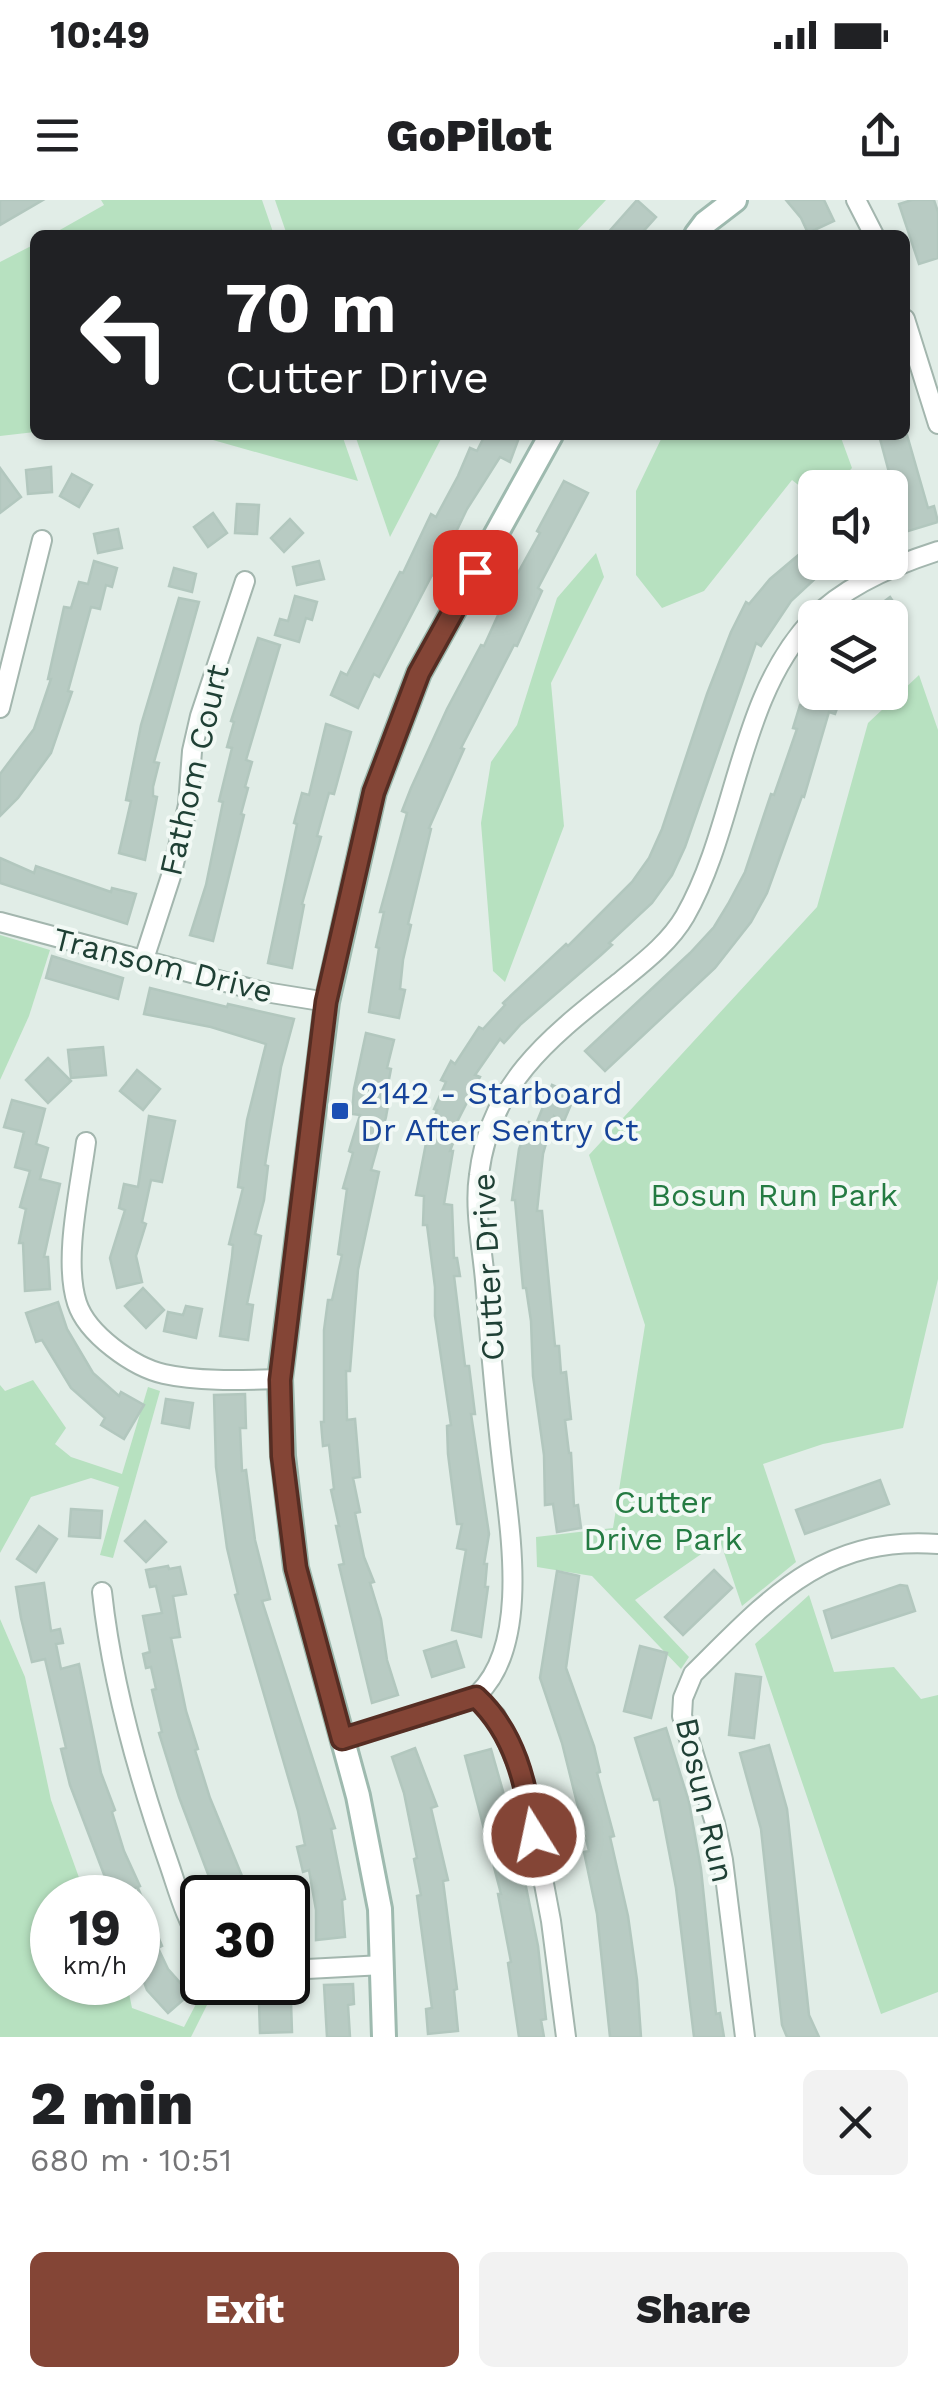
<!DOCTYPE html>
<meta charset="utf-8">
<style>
:root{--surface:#fff;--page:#f2f2f2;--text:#202124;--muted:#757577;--accent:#844536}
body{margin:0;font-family:"Work Sans",sans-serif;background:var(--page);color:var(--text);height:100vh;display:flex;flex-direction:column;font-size:38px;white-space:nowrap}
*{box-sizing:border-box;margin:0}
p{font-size:32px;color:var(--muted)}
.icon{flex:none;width:55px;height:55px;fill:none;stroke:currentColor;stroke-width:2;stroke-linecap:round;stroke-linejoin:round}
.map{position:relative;height:1837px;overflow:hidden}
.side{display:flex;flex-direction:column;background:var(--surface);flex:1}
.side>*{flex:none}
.banner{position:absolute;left:30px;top:30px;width:880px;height:210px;border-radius:15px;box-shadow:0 2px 8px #0004;background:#202124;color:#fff;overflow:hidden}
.fabs{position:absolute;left:798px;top:270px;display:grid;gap:20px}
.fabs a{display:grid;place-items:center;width:110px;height:110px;border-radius:15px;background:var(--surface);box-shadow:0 2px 8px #0004;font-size:50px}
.speed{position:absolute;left:30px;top:1675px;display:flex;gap:20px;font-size:50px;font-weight:700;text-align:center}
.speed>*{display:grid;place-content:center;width:130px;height:130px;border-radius:50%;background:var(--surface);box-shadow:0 2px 8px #0004;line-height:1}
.speed small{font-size:25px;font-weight:400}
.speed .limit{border:5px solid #111;border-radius:15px;background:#fff;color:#111}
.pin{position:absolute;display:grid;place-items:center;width:85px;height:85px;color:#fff;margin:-42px;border-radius:20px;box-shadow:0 5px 15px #0006}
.me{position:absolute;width:110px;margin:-55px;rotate:350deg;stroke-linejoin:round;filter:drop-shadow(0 0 8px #0008)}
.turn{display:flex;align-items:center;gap:35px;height:210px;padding:0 30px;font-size:45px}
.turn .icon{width:130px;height:130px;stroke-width:2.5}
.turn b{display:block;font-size:70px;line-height:85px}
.round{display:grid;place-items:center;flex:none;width:105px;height:105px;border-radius:15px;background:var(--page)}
.head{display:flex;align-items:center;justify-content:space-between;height:170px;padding:0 30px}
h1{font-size:60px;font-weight:800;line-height:75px}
.button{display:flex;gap:20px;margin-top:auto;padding:20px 30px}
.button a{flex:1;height:115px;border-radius:15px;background:var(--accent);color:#fff;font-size:40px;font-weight:800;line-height:115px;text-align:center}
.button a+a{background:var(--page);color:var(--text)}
.status{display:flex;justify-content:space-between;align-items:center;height:70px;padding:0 50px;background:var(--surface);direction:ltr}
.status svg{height:28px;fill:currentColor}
header{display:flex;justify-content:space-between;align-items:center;height:130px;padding:0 30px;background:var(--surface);font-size:45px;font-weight:800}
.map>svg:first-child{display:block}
.green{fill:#b7e1c0}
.building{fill:#b8cbc3;stroke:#b2c7be;stroke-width:2.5}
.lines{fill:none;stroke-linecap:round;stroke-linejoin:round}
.street-casing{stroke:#a3b6ae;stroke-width:22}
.secondary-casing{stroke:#9ebaaf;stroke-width:28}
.street{stroke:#fff;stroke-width:18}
.secondary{stroke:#fff;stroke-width:22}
.route-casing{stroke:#562d23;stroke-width:25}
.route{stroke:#844536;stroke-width:18}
.transit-dot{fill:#1a4fb4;stroke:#f2f9f5;stroke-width:4}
.labels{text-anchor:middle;stroke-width:8;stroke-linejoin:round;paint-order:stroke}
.street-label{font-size:32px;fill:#1f4035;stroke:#f2f9f5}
.transit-label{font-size:32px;fill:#164399;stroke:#f2f9f5;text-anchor:start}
.park-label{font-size:32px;fill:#247b42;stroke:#f2f9f5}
</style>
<div class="status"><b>10:49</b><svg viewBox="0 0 49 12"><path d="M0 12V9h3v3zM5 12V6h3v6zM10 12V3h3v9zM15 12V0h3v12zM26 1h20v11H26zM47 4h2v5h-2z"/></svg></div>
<header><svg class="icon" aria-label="menu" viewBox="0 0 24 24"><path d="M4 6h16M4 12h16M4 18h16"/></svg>GoPilot<svg class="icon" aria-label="share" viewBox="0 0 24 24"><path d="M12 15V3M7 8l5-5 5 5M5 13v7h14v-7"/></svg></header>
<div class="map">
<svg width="938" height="1837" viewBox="0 0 938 1837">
<rect width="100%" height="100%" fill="#e1ede7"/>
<g class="green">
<polygon points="101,0 262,0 274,35 51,35 104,5"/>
<polygon points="275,0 606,0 573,35 287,35"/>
<polygon points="35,44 35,232 0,236 0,62"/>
<polygon points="172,235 342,235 358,281 199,236"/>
<polygon points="355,235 443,235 390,337"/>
<polygon points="663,235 840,235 852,268 834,287 815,288 815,298 792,280 704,391 662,408 636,375 636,291"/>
<polygon points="596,353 604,377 551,483 564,626 505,782 493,771 481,623 491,562 517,525 557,398"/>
<polygon points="919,475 938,530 938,1079 903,1228 823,1244 763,1264 796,1362 742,1406 720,1341 635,1400 689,1457 681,1469 592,1376 537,1367 536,1337 613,1328 645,1125 589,955 817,707 868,523"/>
<polygon points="0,735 50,750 29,816 0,880"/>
<polygon points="33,1180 66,1228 55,1244 71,1257 122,1274 148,1187 160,1191 113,1358 100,1355 119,1287 91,1278 31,1297 0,1353 0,1185 5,1191"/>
<polygon points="809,1395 834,1472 894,1467 921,1499 938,1495 938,1792 881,1814 755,1444"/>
<polygon points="0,1419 25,1477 51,1600 86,1697 52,1698 52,1782 127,1783 132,1808 184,1827 207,1783 218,1783 191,1837 0,1837"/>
</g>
<g class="building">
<polygon points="0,0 43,0 0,25"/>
<polygon points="637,0 656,17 640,35 606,35"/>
<polygon points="786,0 824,0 834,21 808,33 801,18"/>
<polygon points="912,0 934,0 938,12 938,58 919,64 899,4"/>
<polygon points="485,235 520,235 510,262 500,257 467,309 435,376 432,375 379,477 374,474 358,508 331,495 341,472 347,475 400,372 403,373 431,314 436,317 458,276 470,248 477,251"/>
<polygon points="879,235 907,235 928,308 934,306 938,322 905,332"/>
<polygon points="51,267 52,292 28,294 26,270"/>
<polygon points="0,268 21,297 0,313"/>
<polygon points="72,274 92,285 79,307 60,296"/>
<polygon points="564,281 588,293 538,388 542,391 517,446 514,445 461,548 464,549 429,628 431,629 408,724 411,725 403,760 400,789 405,790 399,818 369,812 379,748 376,747 384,712 380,712 407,613 402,611 411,588 447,509 481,445 484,446 514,380 540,333 537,331"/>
<polygon points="237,304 259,305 257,334 235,333"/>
<polygon points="213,313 227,333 208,347 194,327"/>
<polygon points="290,319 303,333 284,352 271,338"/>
<polygon points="118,329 122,348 98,353 94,334"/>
<polygon points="815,341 815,362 833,362 791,401 761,446 756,443 685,647 672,675 652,703 609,743 612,745 601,755 521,824 504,843 500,839 475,875 480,877 456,924 460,925 450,951 453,951 444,1004 452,1005 454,1058 457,1058 460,1076 454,1076 465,1166 469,1166 475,1214 471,1214 489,1334 484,1364 487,1364 485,1387 488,1387 481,1437 452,1430 466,1350 457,1348 462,1324 457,1324 448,1254 447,1226 451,1225 435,1116 435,1087 427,1025 423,1025 424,996 416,995 427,938 437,910 434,909 446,882 441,880 451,861 455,864 479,827 483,829 505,805 503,803 566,744 568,746 632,682 649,658 662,629 707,494 731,432 746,402 749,404 770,379"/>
<polygon points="94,361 117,368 112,387 106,385 100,409 91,407 68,491 72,492 51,553 18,598 0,616 0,574 34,529 51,479 48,479 64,407 71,408 79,382 88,384"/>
<polygon points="319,361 324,379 297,385 293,367"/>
<polygon points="174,368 196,374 192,392 169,386"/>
<polygon points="295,396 317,402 312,420 306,418 299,442 275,435 280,419 288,421"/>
<polygon points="890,397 906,421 890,432 890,418 862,418"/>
<polygon points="179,398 199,402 154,562 159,563 153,587 153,596 157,597 145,660 119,653 131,601 126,600 141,525"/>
<polygon points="258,438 280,445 246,560 252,562 245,587 248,588 241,614 244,615 213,741 190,735 206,685 223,602 219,601 232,548 227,547 234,522 231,521"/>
<polygon points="812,492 843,492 835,514 829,512 804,597 802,596 767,693 751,722 715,768 605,871 585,851 690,753 714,727 728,704 745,672 771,594 774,595 797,529 793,528 800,505 807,507"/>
<polygon points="326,524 351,532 334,594 329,593 317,636 321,637 302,704 304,705 292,768 268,763 297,624 294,623 302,593 309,595"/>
<polygon points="0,658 34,673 36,666 111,692 112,688 136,694 127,724 0,683"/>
<polygon points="52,756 123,778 118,799 46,778"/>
<polygon points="150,788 227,807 228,804 294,819 281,867 265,965 268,966 264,1000 255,1034 261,1036 247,1104 253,1105 248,1140 220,1136 232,1057 233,1045 229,1044 243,988 238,987 247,920 266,844 211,827 144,814"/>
<polygon points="366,833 394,840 387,868 391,869 385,900 389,900 386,917 371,970 379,972 358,1070 350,1171 346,1171 347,1220 355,1219 360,1277 353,1278 360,1312 355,1313 364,1357 374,1382 370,1383 381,1419 387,1460 398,1495 372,1503 339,1365 344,1364 336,1326 339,1326 331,1290 334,1289 329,1245 323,1246 321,1222 324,1222 324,1130 328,1100 332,1100 342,1055 338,1054 347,989 343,988 353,953 349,951 360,915 352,914 354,889"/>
<polygon points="103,847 106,875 71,878 68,850"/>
<polygon points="48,858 71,881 48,903 26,880"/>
<polygon points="137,870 160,889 143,910 120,891"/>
<polygon points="552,885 575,895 564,921 554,916 543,954 537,1011 542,1011 555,1146 559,1146 561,1173 566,1172 571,1219 565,1220 569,1253 571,1253 574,1306 578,1305 581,1328 557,1332 553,1304 545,1305 544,1255 533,1176 531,1121 526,1088 523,1088 515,1000 512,1000 519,949 529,922 536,924"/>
<polygon points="12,900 45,909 36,944 48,948 40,979 60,984 44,1057 48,1057 50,1089 25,1091 23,1043 19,1043 26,1009 20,1007 30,971 15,967 24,932 4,927"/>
<polygon points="149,916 175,921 162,982 151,980 142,1022 146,1024 136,1056 142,1082 117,1088 110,1058 125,1010 119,1008 124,984 138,987"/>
<polygon points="143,1088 164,1110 146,1128 125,1106"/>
<polygon points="58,1102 67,1129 93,1173 119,1196 121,1192 144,1205 124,1239 101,1225 105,1218 71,1188 42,1140 36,1142 26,1113"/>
<polygon points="186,1106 202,1109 196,1138 164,1131 168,1112 183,1115"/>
<polygon points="245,1194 246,1228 240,1228 242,1271 246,1270 255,1340 270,1399 262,1401 335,1628 331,1629 345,1699 342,1700 345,1737 316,1740 316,1710 309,1670 303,1672 297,1647 305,1645 298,1611 235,1395 238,1394 227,1348 216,1267 214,1195"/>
<polygon points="166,1199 193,1203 189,1228 162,1223"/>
<polygon points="880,1280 889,1304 805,1334 796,1310"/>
<polygon points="71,1309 102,1311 100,1338 69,1336"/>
<polygon points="145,1321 166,1342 146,1362 125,1341"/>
<polygon points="39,1326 57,1339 36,1372 17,1359"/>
<polygon points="168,1366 169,1369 180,1367 186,1394 173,1396 180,1437 171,1438 186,1511 198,1549 195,1550 210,1598 251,1698 217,1698 179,1597 159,1533 162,1532 152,1490 156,1489 151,1467 146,1468 143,1454 150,1452 143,1416 162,1413 156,1386 150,1387 146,1370"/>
<polygon points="714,1370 732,1388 683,1435 665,1417"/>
<polygon points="557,1371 579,1376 566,1468 594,1546 600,1572 597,1573 614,1636 610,1637 628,1716 637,1780 641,1837 610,1837 597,1714 584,1652 589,1651 562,1543 540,1478"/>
<polygon points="44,1383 51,1431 60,1429 63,1443 56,1444 61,1469 79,1464 101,1573 115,1610 112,1612 124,1651 140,1686 113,1698 70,1585 61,1549 66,1548 45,1459 32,1462 21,1418 16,1387"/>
<polygon points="900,1385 907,1386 915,1411 832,1438 824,1411"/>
<polygon points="456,1441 464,1467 432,1477 424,1451"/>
<polygon points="640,1446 667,1453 651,1518 624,1511"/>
<polygon points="736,1474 761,1477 754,1538 729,1535"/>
<polygon points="666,1528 689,1602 701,1669 716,1814 720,1813 724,1837 694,1837 676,1688 659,1599 654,1600 635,1538"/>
<polygon points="769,1545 787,1609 809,1815 819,1837 787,1837 782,1825 761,1629 740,1553"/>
<polygon points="415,1548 437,1606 431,1608 448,1680 443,1681 457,1789 454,1790 458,1831 428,1834 426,1809 432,1808 417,1696 421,1695 414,1659 417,1658 404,1593 392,1557"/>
<polygon points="491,1549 527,1676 524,1677 538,1746 546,1819 541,1820 544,1837 519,1837 508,1763 511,1762 498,1694 501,1694 465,1556"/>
<polygon points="138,1688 162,1746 158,1748 168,1769 190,1794 168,1813 147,1790 138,1766"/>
<polygon points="353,1784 354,1804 348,1805 350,1837 327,1837 324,1785"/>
<polygon points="291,1802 292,1832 260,1833 259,1803"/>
</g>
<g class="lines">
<g class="street-casing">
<g id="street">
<polyline points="856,0 874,35"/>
<polyline points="905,119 938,224"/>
<polyline points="0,508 42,340"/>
<polyline points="0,722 259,791 327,802"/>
<polyline points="144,759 171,676 188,605 192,551 200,516 245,381"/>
<path d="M86 942C80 988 63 1060 77 1103 87 1134 133 1167 164 1174 200 1182 243 1180 280 1179"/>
<path d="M102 1392C112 1485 138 1576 169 1664 178 1690 186 1721 202 1743"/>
<polyline points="476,1497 496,1516 525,1583 551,1721 566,1837"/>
<path d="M342 1539C368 1529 463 1508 478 1494 531 1443 509 1326 502 1261 495 1201 490 1141 485 1080 482 1047 474 1008 479 975 490 881 553 835 622 780 644 762 670 742 685 716 737 625 738 497 813 419 846 385 894 365 938 351"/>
<polyline points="288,1770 383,1765"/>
<path d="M745 1837 723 1660 715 1623 682 1516 683 1498 693 1474C768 1400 823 1335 938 1344"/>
</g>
</g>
<g class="secondary-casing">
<g id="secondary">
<polyline points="696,35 705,23 735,0"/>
<polyline points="384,1837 380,1709 358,1596 296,1368 283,1256 280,1179 327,802 374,592 419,473 551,235"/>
</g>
</g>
<use href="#street" class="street"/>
<use href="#secondary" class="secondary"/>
</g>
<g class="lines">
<g class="route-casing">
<path id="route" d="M475 372 419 473 374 592 326 802 280 1180 282 1256 296 1368 342 1539 476 1497C515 1533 526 1584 534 1635"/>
</g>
<use href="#route" class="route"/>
</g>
<rect class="transit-dot" x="330" y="901" width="20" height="20" rx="5"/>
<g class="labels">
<g class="street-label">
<text transform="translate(194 570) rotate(-77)" y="11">Fathom Court</text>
<text transform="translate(163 765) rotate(14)" y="11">Transom Drive</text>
<text transform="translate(488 1067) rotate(-93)" y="11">Cutter Drive</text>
<text transform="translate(705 1600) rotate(77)" y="11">Bosun Run</text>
</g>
<g class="transit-label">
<text x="360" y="904">2142 - Starboard<tspan x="360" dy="37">Dr After Sentry Ct</tspan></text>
</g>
<g class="park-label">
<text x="774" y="1006">Bosun Run Park</text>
<text x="663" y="1313">Cutter<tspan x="663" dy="37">Drive Park</tspan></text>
</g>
</g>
</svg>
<div class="fabs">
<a><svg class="icon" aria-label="sound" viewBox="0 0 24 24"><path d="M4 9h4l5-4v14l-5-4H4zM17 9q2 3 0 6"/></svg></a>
<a><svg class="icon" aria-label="layers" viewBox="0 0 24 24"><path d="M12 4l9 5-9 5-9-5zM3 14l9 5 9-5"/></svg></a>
</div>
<div class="speed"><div>19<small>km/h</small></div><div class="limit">30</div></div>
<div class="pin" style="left:475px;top:372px;background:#d93025"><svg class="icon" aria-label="arrive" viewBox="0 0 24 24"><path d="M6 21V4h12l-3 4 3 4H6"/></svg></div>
<svg class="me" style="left:534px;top:1635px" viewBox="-20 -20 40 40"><circle r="17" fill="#844536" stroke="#fff" stroke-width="3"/><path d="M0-11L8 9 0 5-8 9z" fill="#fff"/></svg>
<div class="banner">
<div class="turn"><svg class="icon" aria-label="left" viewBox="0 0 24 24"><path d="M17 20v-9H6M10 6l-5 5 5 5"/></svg><div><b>70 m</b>Cutter Drive</div></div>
</div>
</div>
<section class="side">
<div class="head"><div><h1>2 min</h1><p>680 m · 10:51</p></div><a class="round"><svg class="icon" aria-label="close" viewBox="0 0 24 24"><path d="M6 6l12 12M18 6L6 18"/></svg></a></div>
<div class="button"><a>Exit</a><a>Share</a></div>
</section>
